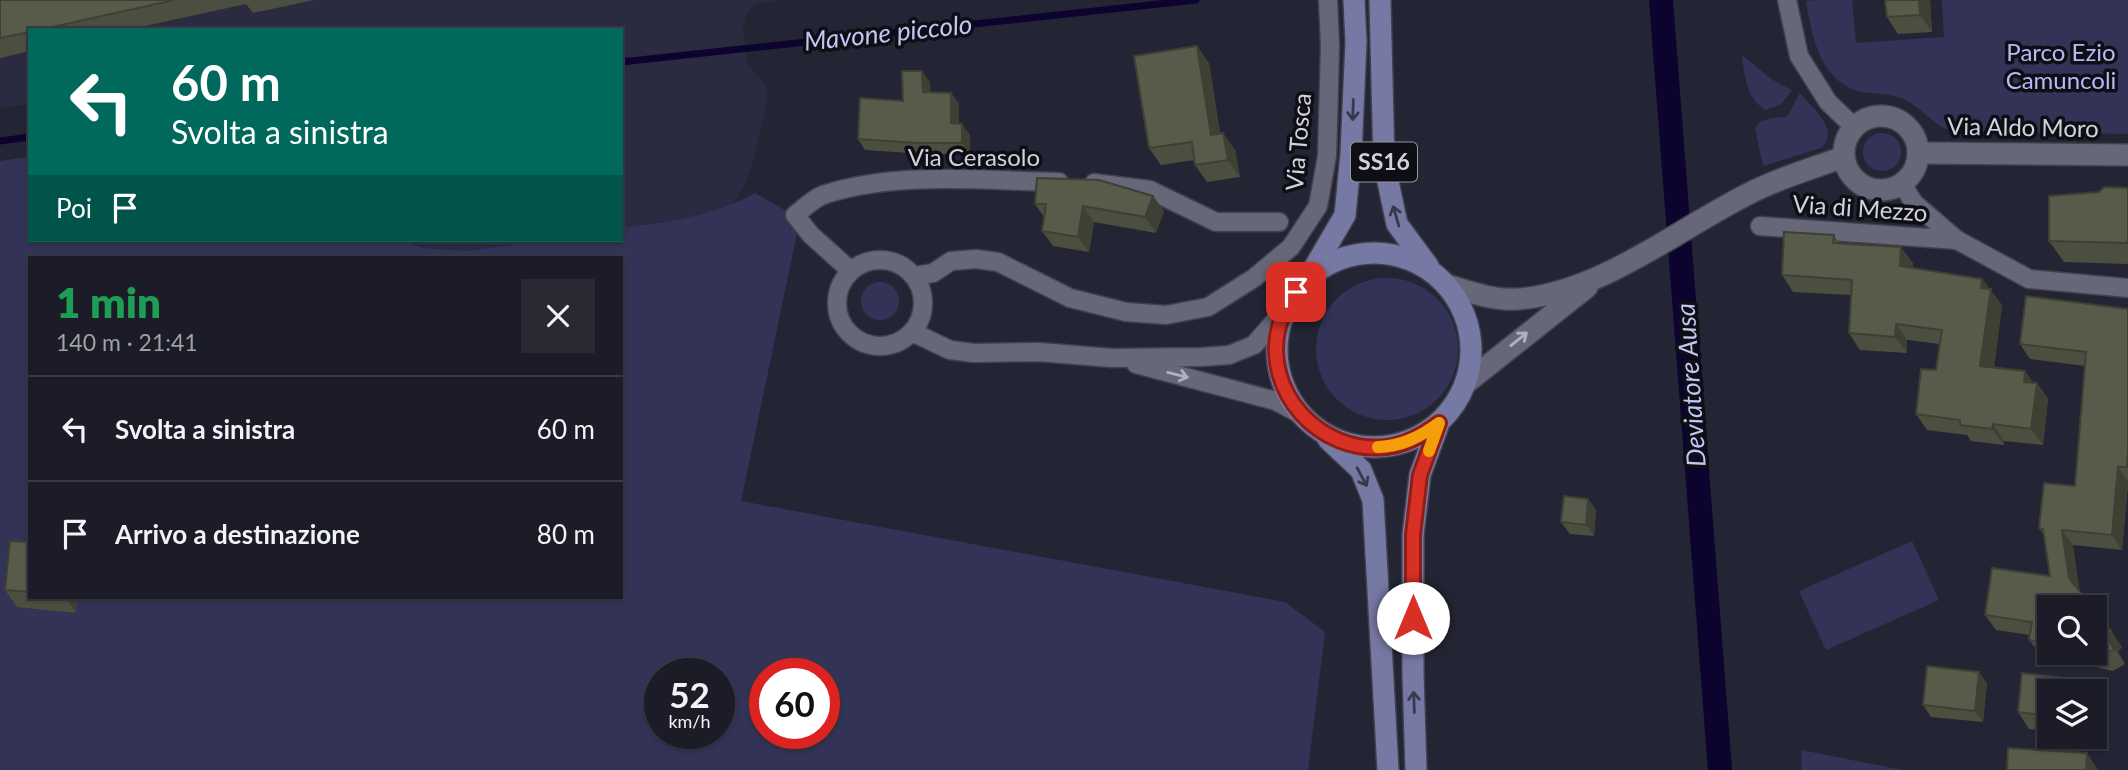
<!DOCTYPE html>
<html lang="it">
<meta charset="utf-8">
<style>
:root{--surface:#1b1c27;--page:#282933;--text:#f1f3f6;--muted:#a0a1a7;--line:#393a44}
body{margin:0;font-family:Lato,sans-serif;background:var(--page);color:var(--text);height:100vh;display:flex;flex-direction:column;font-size:26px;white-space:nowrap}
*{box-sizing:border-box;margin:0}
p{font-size:23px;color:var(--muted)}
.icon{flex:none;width:38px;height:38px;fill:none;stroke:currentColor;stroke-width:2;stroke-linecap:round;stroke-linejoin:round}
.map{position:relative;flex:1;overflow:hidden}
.details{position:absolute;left:28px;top:256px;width:595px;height:343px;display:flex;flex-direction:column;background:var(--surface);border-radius:0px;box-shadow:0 2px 5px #0004,0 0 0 2px var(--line)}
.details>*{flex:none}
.top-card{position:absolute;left:28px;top:28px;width:595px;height:214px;border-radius:0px;box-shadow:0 2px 5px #0004,0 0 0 2px var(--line);background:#00695c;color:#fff;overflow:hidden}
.fabs{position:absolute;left:2037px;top:595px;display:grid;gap:14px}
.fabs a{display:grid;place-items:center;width:70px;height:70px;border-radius:0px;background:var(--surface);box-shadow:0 2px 5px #0004,0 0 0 2px var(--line);font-size:35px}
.speed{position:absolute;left:644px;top:658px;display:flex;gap:14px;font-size:35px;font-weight:700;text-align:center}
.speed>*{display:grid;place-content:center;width:91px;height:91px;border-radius:50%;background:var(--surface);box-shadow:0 2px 5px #0004,0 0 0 2px var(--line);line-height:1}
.speed small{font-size:18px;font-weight:400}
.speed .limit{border:10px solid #d22;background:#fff;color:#111}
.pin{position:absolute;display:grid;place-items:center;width:60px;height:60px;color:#fff;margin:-30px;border-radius:14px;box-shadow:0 4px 10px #0006}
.me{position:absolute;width:77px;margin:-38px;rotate:0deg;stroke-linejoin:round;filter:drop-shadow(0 0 5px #0008)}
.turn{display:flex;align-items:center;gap:24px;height:147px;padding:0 28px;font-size:32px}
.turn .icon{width:91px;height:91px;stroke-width:2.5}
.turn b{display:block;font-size:49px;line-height:60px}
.then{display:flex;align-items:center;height:66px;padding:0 28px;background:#0003;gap:14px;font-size:26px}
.round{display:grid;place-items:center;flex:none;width:74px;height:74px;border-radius:0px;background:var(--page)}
.overview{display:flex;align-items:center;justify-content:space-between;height:119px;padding:0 28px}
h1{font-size:42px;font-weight:800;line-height:52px;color:#1e9e55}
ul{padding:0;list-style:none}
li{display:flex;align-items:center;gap:21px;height:105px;padding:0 28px;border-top:2px solid var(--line)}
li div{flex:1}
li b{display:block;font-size:26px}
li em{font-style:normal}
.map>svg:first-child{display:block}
.built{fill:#2a2b41}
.green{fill:#333358;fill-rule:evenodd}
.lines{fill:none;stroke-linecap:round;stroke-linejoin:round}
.stream{stroke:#0c042e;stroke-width:7}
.canal{stroke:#0c042e;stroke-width:24}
.street-casing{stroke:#40414d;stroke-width:21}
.secondary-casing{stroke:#40414d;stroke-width:24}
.primary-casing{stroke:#40414d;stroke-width:24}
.street{stroke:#666779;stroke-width:18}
.secondary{stroke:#666779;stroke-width:21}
.primary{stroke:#7779a5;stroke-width:21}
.wall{fill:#4c4e3f}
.shaded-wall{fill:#3e4033}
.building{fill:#585b49;stroke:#3e4033;stroke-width:2}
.oneway{stroke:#38394f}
.oneway2{stroke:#b1b2bf}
.route-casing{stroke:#8d1f18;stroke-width:18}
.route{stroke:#d93025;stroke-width:12}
.slow{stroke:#f59e0b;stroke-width:12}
.labels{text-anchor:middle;stroke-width:7;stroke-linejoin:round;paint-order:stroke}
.shield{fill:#0e0f15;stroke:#9698a1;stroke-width:2}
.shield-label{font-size:23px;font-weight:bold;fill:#d1d2dd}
.park-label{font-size:24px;fill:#b6b9f7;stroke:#0e0f15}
.street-label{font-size:24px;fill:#d1d2dd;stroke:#0e0f15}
.water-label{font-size:26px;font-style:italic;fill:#c3c5f4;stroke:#0e0f15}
</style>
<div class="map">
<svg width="2128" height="770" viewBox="0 0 2128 770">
<rect width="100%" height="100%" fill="#242534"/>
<g class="built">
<polygon points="0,0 779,0 755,5 746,13 743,28 748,65 765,84 768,98 753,162 743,189 731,206 700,216 621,228 621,30 30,30 30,104 0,108"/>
<polygon points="398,240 542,240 468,251 423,248"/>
</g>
<g class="green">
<path d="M1817 0H1852L1856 43 1944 37 1942 0H2128V134L1951 131C1931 124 1921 106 1901 98 1884 91 1864 96 1848 87 1818 71 1811 31 1806 1Z"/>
<path d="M1742 55 1771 79 1792 90 1781 104 1766 110C1747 100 1744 74 1742 55Z"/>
<path d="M1800 93C1813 109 1841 130 1821 148L1763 166 1755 128C1761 117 1775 118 1787 117Z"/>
<circle cx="1882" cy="152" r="19"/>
<path d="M30 157V240H398L423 248 468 251 542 240H621V228C671 221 709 218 755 193L800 219 741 501 1285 602 1325 632 1308 770H0V161ZM30 257H621V597H30ZM660 674H719V733H660ZM765 674H824V733H765Z"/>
<circle cx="1387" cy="349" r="71"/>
<circle cx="880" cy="301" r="19"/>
<polygon points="1912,541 1939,600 1826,650 1799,591"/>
<polygon points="1801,750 1902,770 1802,770"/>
</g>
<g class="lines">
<g class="stream">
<polyline points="621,62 1196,0"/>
<polyline points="0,141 30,137"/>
</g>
<polyline class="canal" points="1661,0 1720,770"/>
<g class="street-casing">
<g id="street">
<polyline points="1787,0 1799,56 1828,102 1854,127"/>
<polyline points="1094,183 1150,190 1216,222 1279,222"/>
<polyline points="1902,184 1914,203 1957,240 2029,279 2128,288"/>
<polyline points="1760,226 1957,240"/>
<circle cx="880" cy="303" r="43"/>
<path d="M851 271 811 235 795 215C804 208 815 197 826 194 900 171 983 181 1059 182"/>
<polyline points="914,276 933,273 951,261 976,259 998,262 1070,298 1126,312 1166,315 1208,307 1254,278 1291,247 1318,206 1327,156 1330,47 1328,0"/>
<polyline points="912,332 950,350 974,353 1039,352 1112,358 1201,357 1229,355 1254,345 1286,308"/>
<polyline points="1136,364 1276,401 1302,415"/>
</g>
</g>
<g class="secondary-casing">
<g id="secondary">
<circle cx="1881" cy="153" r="37"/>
<polyline points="1918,153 2128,155"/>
<path d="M1447 285C1470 292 1494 301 1519 299 1603 292 1680 227 1754 191 1782 177 1814 168 1843 157"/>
<polyline points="1466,383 1587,287"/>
</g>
</g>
<g class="primary-casing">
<g id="primary">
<polyline points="1380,0 1384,163 1397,224 1428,266"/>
<circle cx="1374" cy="350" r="97"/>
<polyline points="1310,275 1345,215 1351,154 1356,42 1354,0"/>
<polyline points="1328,439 1361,470 1373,500 1388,770"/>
<polyline points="1416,770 1413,674 1413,535 1420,475 1439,423"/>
</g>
</g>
<use href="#street" class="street"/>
<use href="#secondary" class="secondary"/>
<use href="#primary" class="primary"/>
</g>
<g class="wall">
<polygon points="0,0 314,0 253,13 246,4 127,30 30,30 30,51 0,58"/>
<polygon points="1885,0 1930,0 1932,32 1898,34 1887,17"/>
<polygon points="1209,63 1220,133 1223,133 1235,150 1240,177 1207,182 1195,165 1195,160 1161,165 1149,148"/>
<polygon points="930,82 930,92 951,93 959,104 959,123 970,135 970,154 925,154 865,150 858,139 903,101"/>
<polygon points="2128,188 2128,264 2064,262 2049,241 2099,192"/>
<polygon points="1153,196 1164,211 1156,233 1094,222 1089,252 1053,246 1042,231 1044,217 1035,204"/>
<polygon points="1834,235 1839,243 1913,263 1912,268 1982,279 2002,305 1994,368 2025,371 2033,383 2037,383 2048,399 2043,445 2004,441 2004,445 1971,441 1967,435 1927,430 1916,414 1936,370 1940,344 1907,340 1907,353 1860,350 1849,333 1851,295 1793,292 1782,275"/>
<polygon points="2128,309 2128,485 2122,550 2073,545 2049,607 2049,653 2095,653 2122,647 2118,652 2125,664 2113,671 2040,654 2029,640 2030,635 1996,630 1985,615 2050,576 2044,535 2039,528 2075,486 2085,366 2030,359 2020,344"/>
<polygon points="1588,499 1596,510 1594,536 1570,534 1561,522"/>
<polygon points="30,542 30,597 77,597 76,613 17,607 5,590"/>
<polygon points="2022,673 2090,681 2102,698 2097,737 2095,737 2095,691 2049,691 2049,731 2029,729 2018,712"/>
<polygon points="1987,683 1983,722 1931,717 1923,705"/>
</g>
<g class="shaded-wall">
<polygon points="1919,0 1930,0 1932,32 1920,15"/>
<polygon points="1197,46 1209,63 1222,152 1211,135"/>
<polygon points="922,71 930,82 931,104 923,92"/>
<polygon points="951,93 959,104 959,135 951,123"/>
<polygon points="962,124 970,135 970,154 962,143"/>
<polygon points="1223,133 1235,150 1240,177 1228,160"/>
<polygon points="1153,196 1164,211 1156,233 1145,217"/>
<polygon points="1083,206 1094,222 1089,252 1078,237"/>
<polygon points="1901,247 1913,263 1911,282 1900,266"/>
<polygon points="1982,279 2002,305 1992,382 1980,366 1981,288"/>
<polygon points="1896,324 1907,340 1907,353 1895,337"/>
<polygon points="2025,371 2036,387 2037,383 2048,399 2043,445 2031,429 2024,382"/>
<polygon points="1993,424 2004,441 2004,445 1992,429"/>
<polygon points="2118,467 2128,481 2122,550 2112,535"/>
<polygon points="1588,499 1596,510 1594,536 1586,525"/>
<polygon points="2062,530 2073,545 2080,593 2069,578"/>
<polygon points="65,597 77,597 76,613"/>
<polygon points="2112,632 2122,647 2118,652 2125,664 2107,637"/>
<polygon points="1979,672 1987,683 1983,722 1975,711"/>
<polygon points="2090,681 2102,698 2097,737 2095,733 2095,691 2089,691"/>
<polygon points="2087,753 2098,770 2086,770"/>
</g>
<g class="building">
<polygon points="0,0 174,0 39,30 30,30 30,32 0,38"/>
<polygon points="1885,0 1919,0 1920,15 1887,17"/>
<polygon points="1197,46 1211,135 1223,133 1228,160 1195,165 1192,142 1149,148 1134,56"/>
<polygon points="902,71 922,71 923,92 951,93 951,123 962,124 962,143 917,143 858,139 860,98 903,101"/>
<polygon points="1037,178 1099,180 1153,196 1145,217 1083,206 1078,237 1042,231 1046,204 1035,204"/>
<polygon points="2104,187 2128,188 2128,243 2049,241 2049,196 2099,192"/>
<polygon points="1784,232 1834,235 1833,243 1901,247 1900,266 1982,279 1981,288 1991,289 1980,366 2025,371 2024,382 2037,383 2031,429 1993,424 1992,429 1960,425 1960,420 1916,414 1921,369 1936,370 1942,330 1896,324 1895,337 1849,333 1852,280 1782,275"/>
<polygon points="2026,296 2128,309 2128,452 2127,467 2118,467 2112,535 2062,530 2069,578 2092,607 2049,607 2049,644 2029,640 2032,622 1985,615 1992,568 2050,576 2043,529 2039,528 2044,483 2075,486 2086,352 2020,344"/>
<polygon points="1564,496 1588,499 1586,525 1561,522"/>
<polygon points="10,541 30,542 30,592 5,590"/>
<polygon points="2095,611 2112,632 2107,637 2114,649 2103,656 2088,653 2095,653"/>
<polygon points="1927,666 1979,672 1975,711 1923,705"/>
<polygon points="2022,673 2090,681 2089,691 2049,691 2049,716 2018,712"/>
<polygon points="2008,748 2087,753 2086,770 2007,770"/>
</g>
<defs><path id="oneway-shaft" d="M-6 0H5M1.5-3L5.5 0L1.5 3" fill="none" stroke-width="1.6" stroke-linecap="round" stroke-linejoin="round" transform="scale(1.75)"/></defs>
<g class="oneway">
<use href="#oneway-shaft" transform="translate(1353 110) rotate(92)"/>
<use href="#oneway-shaft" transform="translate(1396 216) rotate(-106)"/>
<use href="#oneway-shaft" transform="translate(1362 477) rotate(62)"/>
<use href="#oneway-shaft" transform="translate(1414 702) rotate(-92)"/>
</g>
<g class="oneway2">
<use href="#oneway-shaft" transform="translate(1519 339) rotate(-39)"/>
<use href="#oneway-shaft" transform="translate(1178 375) rotate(14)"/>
</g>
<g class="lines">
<g class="route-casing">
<path id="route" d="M1296 292C1289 303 1283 313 1279 326 1262 392 1320 454 1386 447 1406 445 1423 435 1439 423L1420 475 1413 535V618"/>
</g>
<use href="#route" class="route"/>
<path class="slow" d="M1378 447C1402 446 1420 437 1439 423L1429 451"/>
</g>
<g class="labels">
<rect class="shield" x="1351" y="142.5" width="66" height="39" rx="5"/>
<g class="shield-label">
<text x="1384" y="170">SS16</text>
</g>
<g class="park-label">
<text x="2061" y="61">Parco Ezio<tspan x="2061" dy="28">Camuncoli</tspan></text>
</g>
<g class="street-label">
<text transform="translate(2023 128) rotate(1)" y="8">Via Aldo Moro</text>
<text transform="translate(1299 142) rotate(-85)" y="8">Via Tosca</text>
<text x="974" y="166">Via Cerasolo</text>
<text transform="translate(1860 209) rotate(4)" y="8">Via di Mezzo</text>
</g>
<g class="water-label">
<text transform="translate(888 33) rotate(-6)" y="9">Mavone piccolo</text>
<text transform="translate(1691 385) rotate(-94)" y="9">Deviatore Ausa</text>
</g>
</g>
</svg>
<div class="fabs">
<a><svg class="icon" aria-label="search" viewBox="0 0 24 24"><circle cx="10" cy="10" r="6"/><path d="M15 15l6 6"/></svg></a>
<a><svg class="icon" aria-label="layers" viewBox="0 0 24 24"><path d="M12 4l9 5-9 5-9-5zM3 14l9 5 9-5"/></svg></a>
</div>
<div class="speed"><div>52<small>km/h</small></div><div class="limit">60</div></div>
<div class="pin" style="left:1296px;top:292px;background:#d93025"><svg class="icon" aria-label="arrive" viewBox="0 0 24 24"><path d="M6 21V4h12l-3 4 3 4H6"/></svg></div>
<svg class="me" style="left:1413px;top:618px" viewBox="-20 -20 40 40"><circle r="19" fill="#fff"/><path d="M0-13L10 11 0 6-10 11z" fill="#d93025"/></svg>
<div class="top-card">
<div class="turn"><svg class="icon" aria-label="left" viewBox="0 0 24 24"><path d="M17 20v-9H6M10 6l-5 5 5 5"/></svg><div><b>60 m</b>Svolta a sinistra</div></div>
<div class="then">Poi<svg class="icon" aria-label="arrive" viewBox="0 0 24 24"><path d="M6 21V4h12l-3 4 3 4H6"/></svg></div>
</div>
<section class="details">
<div class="overview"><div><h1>1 min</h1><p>140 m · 21:41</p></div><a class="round"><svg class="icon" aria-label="close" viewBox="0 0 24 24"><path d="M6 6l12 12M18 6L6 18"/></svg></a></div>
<ul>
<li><svg class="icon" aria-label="left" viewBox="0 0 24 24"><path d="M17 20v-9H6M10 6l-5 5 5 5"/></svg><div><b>Svolta a sinistra</b></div><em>60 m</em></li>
<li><svg class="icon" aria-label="arrive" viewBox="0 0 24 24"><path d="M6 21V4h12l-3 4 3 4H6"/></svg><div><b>Arrivo a destinazione</b></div><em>80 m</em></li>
</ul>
</section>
</div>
